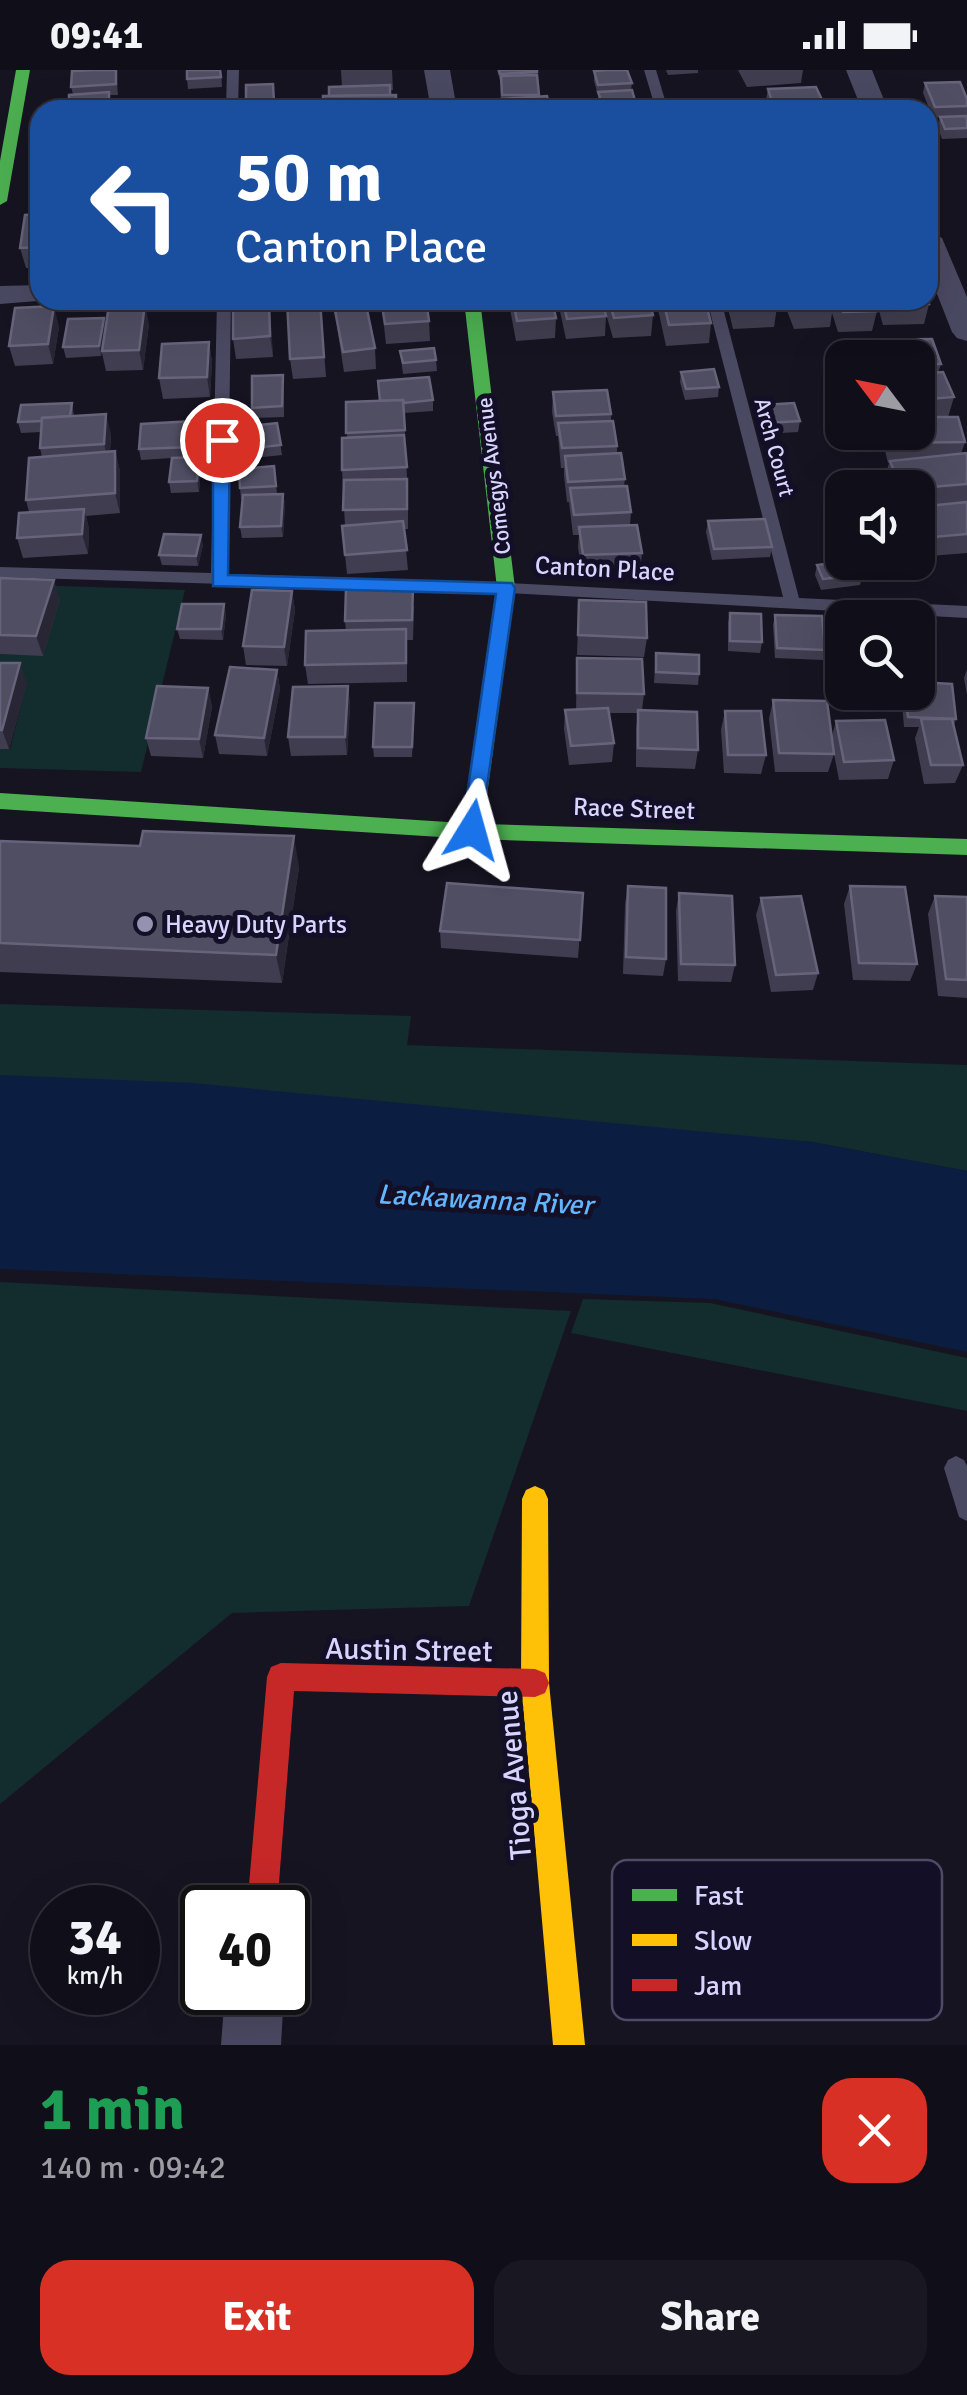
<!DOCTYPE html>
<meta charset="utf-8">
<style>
:root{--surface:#100f19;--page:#191822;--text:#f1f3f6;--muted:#9c9ca2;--line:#302f38;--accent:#d93025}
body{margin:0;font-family:Signika,sans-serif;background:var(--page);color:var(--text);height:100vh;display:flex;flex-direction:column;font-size:38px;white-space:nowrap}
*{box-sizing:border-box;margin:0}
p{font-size:32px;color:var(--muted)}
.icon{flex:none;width:55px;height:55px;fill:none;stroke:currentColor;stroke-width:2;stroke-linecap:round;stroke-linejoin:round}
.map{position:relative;height:1975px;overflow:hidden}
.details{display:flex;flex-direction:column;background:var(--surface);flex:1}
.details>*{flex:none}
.hud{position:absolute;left:30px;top:30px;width:908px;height:210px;border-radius:30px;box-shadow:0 10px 40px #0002,0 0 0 2px var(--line);background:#1a4fa0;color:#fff;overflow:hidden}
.needle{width:65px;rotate:302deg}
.buttons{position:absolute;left:825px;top:270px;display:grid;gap:20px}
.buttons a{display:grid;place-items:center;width:110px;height:110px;border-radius:20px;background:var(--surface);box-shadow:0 10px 40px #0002,0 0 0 2px var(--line);font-size:50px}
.speed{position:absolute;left:30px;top:1815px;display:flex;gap:20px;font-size:50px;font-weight:700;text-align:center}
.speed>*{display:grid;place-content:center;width:130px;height:130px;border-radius:50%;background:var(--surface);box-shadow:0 10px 40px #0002,0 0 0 2px var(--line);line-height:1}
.speed small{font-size:25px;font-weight:400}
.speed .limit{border:5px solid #111;border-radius:15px;background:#fff;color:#111}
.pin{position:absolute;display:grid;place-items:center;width:85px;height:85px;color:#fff;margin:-42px;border:5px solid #fff;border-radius:50%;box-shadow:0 2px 10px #0007}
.me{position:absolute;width:110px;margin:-55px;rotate:8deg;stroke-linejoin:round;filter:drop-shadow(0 0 8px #0008)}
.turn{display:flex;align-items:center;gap:35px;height:210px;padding:0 40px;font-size:45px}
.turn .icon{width:130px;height:130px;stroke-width:2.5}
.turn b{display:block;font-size:70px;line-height:85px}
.round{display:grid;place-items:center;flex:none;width:105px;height:105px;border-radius:30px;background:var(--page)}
.head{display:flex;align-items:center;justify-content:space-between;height:170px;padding:0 40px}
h1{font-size:60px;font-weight:700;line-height:75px;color:#1e9e55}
.action{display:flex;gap:20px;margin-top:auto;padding:20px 40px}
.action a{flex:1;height:115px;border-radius:30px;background:var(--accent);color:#fff;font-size:40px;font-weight:700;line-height:115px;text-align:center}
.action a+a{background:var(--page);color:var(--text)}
.status{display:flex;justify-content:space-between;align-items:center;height:70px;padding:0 50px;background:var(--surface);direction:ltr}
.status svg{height:28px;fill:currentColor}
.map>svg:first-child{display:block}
.green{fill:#132c2d}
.water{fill:#0b1e41}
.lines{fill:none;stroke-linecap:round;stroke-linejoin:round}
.lane{fill:#4a4962;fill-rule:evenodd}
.street{fill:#4a4962;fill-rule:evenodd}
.fast{fill:#4caf50;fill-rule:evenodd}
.slow{fill:#ffc107;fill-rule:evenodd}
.jam{fill:#c62828;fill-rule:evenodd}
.wall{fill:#403d50}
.shaded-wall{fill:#282635}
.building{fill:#504e63;stroke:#66637b;stroke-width:2.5}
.route{fill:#1a73e8;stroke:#114b97;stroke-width:2.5}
.poi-dot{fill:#9591b1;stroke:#130f26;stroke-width:4}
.labels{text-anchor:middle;stroke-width:10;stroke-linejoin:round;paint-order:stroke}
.far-street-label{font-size:22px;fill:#d9d4ff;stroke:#130f26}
.street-label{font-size:25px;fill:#d9d4ff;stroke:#130f26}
.poi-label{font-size:25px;fill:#d9d4ff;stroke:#130f26;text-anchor:start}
.water-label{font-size:28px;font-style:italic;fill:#62b6ff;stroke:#130f26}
.near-street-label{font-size:30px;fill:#d9d4ff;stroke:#130f26}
.key{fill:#130f26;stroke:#4e4a67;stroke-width:2.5}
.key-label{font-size:28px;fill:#d9d4ff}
</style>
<div class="status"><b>09:41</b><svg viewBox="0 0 49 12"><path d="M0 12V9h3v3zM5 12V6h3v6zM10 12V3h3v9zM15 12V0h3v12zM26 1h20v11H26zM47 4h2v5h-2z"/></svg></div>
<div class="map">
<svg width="967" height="1975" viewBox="0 0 967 1975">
<rect width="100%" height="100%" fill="#161421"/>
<g class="green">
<polygon points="0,514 185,520 141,702 0,698 0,679 10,679 27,613 0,612 0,584 43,585"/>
<polygon points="0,934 411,946 407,975 967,995 967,1101 812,1072 0,1012"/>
<polygon points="0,1212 571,1241 469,1536 232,1543 0,1734"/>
<polygon points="583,1229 710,1233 967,1288 967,1341 571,1263"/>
</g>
<polygon class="water" points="0,1005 192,1013 812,1072 967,1101 967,1282 714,1229 0,1199"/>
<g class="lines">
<g class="lane">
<polygon points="227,0 239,0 238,40 226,40"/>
<polygon points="644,0 656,0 668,40 656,40"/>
<polygon points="217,230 231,230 227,504 506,513 783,527 707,230 721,230 799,528 967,536 967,548 506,523 0,507 0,497 211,503"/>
<polygon points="956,1386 964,1390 967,1396 967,1451 959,1447 944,1398 948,1390"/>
</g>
<g class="street">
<polygon points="424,0 450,0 457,40 431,40"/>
<polygon points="846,0 872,0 888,40 862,40"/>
<polygon points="928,160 942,168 967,227 967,271 957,268 952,262 928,201"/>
<polygon points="40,215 40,230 50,230 0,234 0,216"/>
<polygon points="225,1922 284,1922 281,1975 221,1975"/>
</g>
<g class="fast">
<polygon points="16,0 30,0 7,131 0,135 0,91"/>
<polygon points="464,230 480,230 515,518 483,754 967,769 967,785 472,769 0,739 0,723 463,753 497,518"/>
</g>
<polygon class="slow" points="535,1416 544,1420 548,1429 549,1613 585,1975 553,1975 521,1613 522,1429 526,1420"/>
<polygon class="jam" points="281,1593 535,1599 545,1603 549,1613 545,1623 535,1627 294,1621 277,1838 247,1838 267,1607 271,1597"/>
</g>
<g class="wall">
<polygon points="80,0 116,0 118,25 109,25 111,35 118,34 119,40 66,40 73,24 71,17"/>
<polygon points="221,0 222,17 188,19 187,9"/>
<polygon points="341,0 392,0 393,20 329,26 342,17"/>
<polygon points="497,0 537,0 539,27 550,40 501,40 501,14"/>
<polygon points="666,0 698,0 698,3 668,5"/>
<polygon points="738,0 803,0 801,13 747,17"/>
<polygon points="594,1 632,13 631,20 636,34 636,40 600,40 598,33 598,25 594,11"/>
<polygon points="925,13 967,29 967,68 942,69 938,58 940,47 933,48 923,23"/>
<polygon points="273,14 275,40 247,40 246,34"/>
<polygon points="768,19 823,32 822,40 770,40 766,29"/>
<polygon points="40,144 40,198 26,198 20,178"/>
<polygon points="269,230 273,287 236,289 233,269"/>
<polygon points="320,230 326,307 293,309 290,289"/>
<polygon points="333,230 375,278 376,299 344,302"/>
<polygon points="381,230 429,251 430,271 386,274"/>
<polygon points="510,230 552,230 556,248 555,268 516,271 510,239"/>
<polygon points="559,230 602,230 606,246 605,266 566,269 559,237"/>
<polygon points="605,230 649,230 653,245 651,266 613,268 604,237"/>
<polygon points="656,230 705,230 711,253 709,273 666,276"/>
<polygon points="726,230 775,230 777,237 774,257 733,259"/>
<polygon points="783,230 873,230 877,241 872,261 838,262 832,243 830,257 794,259"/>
<polygon points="876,230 928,230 929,234 924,254 883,255"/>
<polygon points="149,254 143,300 106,301 102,283 101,286 66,288 63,277 106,257"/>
<polygon points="59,257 53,294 15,296 9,276"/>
<polygon points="858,270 941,294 938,303 954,327 948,347 965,372 961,384 967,386 967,483 918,487 918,418 887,418 884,411 889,393 888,393 882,368 883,362 918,362 918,288 855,288"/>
<polygon points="209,272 212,292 210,327 163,329 159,308"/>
<polygon points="400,281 436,290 437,301 403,304"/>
<polygon points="681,302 719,317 718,327 685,330 680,312"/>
<polygon points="284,315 284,347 253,348 252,338"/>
<polygon points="553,322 611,344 611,351 617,376 617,384 625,409 624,416 631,442 630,455 642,483 640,502 582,505 578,477 579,465 573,465 569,432 567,432 564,406 564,398 561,398 558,366 556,366 552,342"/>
<polygon points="433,330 433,341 404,343 408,429 408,459 404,459 408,500 347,504 342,456 345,456 342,400 347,367 346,332"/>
<polygon points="72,333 74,346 111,364 110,382 115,381 120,401 120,443 86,446 89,459 88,484 23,488 17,468 29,442 26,430 42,387 40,378 41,362 21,363 18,352"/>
<polygon points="761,335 800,351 798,362 765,364 759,346"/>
<polygon points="193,351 195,362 194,387 201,398 199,422 171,423 169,412 172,388 141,390 139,379"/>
<polygon points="277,353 282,385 246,389 241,357"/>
<polygon points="274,396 277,424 283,424 285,434 283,467 242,468 240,457 243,429 241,429 240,418"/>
<polygon points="708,451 772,477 770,487 712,490 706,462"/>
<polygon points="203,475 198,496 162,495 159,485"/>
<polygon points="817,495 863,505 860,515 821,520 815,505"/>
<polygon points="0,508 60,529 43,586 0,584"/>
<polygon points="292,521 295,540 287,596 246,595 243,576"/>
<polygon points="579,530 647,568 644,587 577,585"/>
<polygon points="224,534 226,545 223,570 180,569 177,559"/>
<polygon points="414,536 413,570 407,570 407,612 308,614 305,595 346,561 345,551"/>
<polygon points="730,543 762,572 760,583 728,581 728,553"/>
<polygon points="775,545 825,580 823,590 775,588 773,555"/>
<polygon points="838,545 842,548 842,578 837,578 835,555"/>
<polygon points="656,583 699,604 698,615 654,613"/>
<polygon points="577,588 644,624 642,640 698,680 695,699 636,697 636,659 638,643 609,643 614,673 612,692 569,695 564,659 565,640 576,640"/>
<polygon points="0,593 27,613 9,679 0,679"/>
<polygon points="967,599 967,625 964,608"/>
<polygon points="277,600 280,619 267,686 219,684 215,665"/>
<polygon points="348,616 350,636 347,685 291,686 288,667"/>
<polygon points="208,618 212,637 203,688 151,686 146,668"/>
<polygon points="853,622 898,622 895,631 854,630"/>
<polygon points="901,622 918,622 956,649 954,655 963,695 955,713 924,714 915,668 919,657 904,657"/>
<polygon points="773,630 832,666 836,651 894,690 888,709 839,710 834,684 828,702 775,702 769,649"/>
<polygon points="725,641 766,685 761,704 724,703 721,660"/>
<polygon points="414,643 412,687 374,687 373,677"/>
<polygon points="0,771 299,797 282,913 0,902"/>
<polygon points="628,816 666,889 663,906 623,904 625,834"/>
<polygon points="850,816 917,894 910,911 853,910 844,834"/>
<polygon points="583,823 578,888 441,878 440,861"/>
<polygon points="679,823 735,895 731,912 678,911 676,841"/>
<polygon points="935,826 967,827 967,928 938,926 928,844"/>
<polygon points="761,828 818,903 813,920 771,922 756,845"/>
</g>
<g class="shaded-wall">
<polygon points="269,230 271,251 273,287 270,266"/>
<polygon points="145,234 149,254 143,300 139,280"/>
<polygon points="54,236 59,257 53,294 48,274"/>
<polygon points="104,248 106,258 101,286 99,276"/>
<polygon points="209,272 212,292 210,327 207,307"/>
<polygon points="106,344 111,364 109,394 104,374"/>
<polygon points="193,351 195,362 194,387 192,377"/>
<polygon points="115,381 120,401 120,443 115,423"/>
<polygon points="199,387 201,398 199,422 197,411"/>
<polygon points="283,424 285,434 283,467 281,456"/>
<polygon points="84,439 89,459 88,484 82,464"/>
<polygon points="201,465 203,475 198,496 196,486"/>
<polygon points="54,510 60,529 43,586 36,566"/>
<polygon points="292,521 295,540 287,596 284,577"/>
<polygon points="224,534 226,545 223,570 221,559"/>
<polygon points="20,593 27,613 9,679 2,660"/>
<polygon points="277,600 280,619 267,686 264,668"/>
<polygon points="348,616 350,636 347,685 345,667"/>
<polygon points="208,618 212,637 203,688 199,669"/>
<polygon points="294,766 299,797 282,913 276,885"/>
</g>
<g class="building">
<polygon points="94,0 116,0 116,14 71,17 72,1"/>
<polygon points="187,0 220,0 221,7 187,9"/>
<polygon points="499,0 537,0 537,2 500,4"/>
<polygon points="607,0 627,0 632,13 598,15 594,1"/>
<polygon points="537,5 539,25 502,25 501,6"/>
<polygon points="960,12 967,29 967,36 935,37 925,13"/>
<polygon points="273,14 274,33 246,34 246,15"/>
<polygon points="390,15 390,25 329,26 329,17"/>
<polygon points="816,17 823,32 773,35 768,19"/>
<polygon points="632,20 636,34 603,36 598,22"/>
<polygon points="109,22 109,35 69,37 69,25"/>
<polygon points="396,25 396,40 323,40 323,26"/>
<polygon points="547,26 550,40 503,40 501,29"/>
<polygon points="118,34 117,40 66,40 66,37"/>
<polygon points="694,35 696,40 676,40 675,36"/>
<polygon points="967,46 967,58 945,59 940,47"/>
<polygon points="40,144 40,177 20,178 25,145"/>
<polygon points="928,229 929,234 888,235 886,230"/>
<polygon points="269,230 270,266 233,269 233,232"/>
<polygon points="287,230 320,230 324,287 290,289"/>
<polygon points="333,230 365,230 375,278 343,282"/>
<polygon points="381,230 426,230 429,251 385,254"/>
<polygon points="513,230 552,230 556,248 517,251"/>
<polygon points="563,230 602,230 606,246 567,249"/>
<polygon points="609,230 649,230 653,245 614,248"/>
<polygon points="663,230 705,230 711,253 669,255"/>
<polygon points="734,230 775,230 777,237 736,239"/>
<polygon points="794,230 831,230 834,236 798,239"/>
<polygon points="839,230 873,230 877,241 843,242"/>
<polygon points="145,234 139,280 102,281 109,235"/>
<polygon points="54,236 48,274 9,276 15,238"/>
<polygon points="104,248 99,276 63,277 68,249"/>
<polygon points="932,269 941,294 918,294 918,288 863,288 858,270"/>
<polygon points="209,272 207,307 159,308 162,274"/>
<polygon points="434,278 436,290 403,293 400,281"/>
<polygon points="714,299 719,317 686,319 681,302"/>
<polygon points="943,302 954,327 918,330 918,304"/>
<polygon points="283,305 282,336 252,338 252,306"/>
<polygon points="429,307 433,330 404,333 403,330 380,331 378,311"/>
<polygon points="607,320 611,344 556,346 553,322"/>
<polygon points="403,330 405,360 346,363 346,332"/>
<polygon points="72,333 70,346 42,348 42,351 18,352 21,335"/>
<polygon points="794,333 800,351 767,353 761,335"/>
<polygon points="106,344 104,374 40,378 42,348"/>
<polygon points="918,347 958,347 965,372 893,373 891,362 918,362"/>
<polygon points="193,351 192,377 139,379 141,354"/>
<polygon points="613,351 617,376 562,378 558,353"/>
<polygon points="277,353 281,375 244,379 241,357"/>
<polygon points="404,365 407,397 342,400 342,368"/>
<polygon points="115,381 115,423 26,430 29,388"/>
<polygon points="621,383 625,409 568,412 565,386"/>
<polygon points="966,383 967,386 967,414 918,418 901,418 890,391"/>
<polygon points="199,387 197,411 169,412 172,388"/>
<polygon points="274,396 276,416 240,418 239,399"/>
<polygon points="407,409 407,439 343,440 344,410"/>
<polygon points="627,416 631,442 574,445 570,418"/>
<polygon points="283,424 281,456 240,457 243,425"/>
<polygon points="967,432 967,464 922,468 918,455 918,437"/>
<polygon points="84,439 82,464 17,468 19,443"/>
<polygon points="765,449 772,477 714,479 708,451"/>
<polygon points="403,451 407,480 345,485 342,456"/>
<polygon points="637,455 642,483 583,485 579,457"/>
<polygon points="164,464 201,465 196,486 159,485"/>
<polygon points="842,492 857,492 863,505 823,509 817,495"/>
<polygon points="0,508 54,510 36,566 0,565"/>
<polygon points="413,517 412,550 345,551 346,518"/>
<polygon points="252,520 292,521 284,577 243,576"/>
<polygon points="579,530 646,532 647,568 578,565"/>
<polygon points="182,534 224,534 221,559 177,559"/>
<polygon points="730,543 761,544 762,572 730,571"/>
<polygon points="775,545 822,546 825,580 777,578"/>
<polygon points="838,545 906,547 906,548 842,548 842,568 840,568"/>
<polygon points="406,559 406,593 305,595 306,561"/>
<polygon points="656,583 699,585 699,604 656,602"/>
<polygon points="577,588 642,589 644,624 577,623"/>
<polygon points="0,593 20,593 2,660 0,660"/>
<polygon points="230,597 277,600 264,668 215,665"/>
<polygon points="918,612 952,614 956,649 908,647 905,622 918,622"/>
<polygon points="157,616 208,618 199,669 146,668"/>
<polygon points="348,616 345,667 288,667 293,617"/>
<polygon points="773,630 827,631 834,684 779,683"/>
<polygon points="375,633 414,633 412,677 373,677"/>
<polygon points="608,638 614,673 571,676 565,640"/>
<polygon points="638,640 697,642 698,680 638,678"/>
<polygon points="725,641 761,641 766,685 728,685"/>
<polygon points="921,649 952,649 963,695 931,695"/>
<polygon points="885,650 894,690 844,692 836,651"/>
<polygon points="143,761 294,766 276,885 0,873 0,771 140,776"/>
<polygon points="447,813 583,823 580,870 440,861"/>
<polygon points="628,816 666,818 666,889 626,887"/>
<polygon points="850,816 905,817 917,894 859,893"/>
<polygon points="679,823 732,826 735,895 681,894"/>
<polygon points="801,826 818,903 776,905 761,828"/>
<polygon points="935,826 967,827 967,910 946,909"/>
</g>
<polygon class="route" points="222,365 230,370 228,505 512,513 515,518 480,766 472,768 462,760 496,524 213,516 213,370"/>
<circle class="poi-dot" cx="145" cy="854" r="10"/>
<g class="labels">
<g class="far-street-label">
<text transform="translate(775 377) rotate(75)" y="8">Arch Court</text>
<text transform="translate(493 406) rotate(-97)" y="8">Comegys Avenue</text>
</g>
<g class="street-label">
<text transform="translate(605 498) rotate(3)" y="9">Canton Place</text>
<text transform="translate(634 738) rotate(2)" y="9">Race Street</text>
</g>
<g class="poi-label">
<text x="165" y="863">Heavy Duty Parts</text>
</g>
<g class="water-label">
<text transform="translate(485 1129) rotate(3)" y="10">Lackawanna River</text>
</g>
<g class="near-street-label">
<text transform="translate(409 1580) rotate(1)" y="10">Austin Street</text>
<text transform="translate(514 1705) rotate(-95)" y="10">Tioga Avenue</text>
</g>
</g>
<rect x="612" y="1790" width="330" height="160" rx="15" class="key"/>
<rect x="632" y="1819" width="45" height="12" fill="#4caf50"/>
<rect x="632" y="1864" width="45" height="12" fill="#ffc107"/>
<rect x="632" y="1909" width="45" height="12" fill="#c62828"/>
<g class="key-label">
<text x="694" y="1835">Fast</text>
<text x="694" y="1880">Slow</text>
<text x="694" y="1925">Jam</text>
</g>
</svg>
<div class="buttons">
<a><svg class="needle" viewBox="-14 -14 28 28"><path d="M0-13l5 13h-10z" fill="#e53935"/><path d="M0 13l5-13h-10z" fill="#9c9ca2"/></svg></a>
<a><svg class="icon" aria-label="sound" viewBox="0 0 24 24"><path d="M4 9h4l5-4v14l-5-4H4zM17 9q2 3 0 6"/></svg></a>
<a><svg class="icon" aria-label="search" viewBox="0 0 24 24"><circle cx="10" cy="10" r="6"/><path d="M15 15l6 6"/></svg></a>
</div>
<div class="speed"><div>34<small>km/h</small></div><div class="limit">40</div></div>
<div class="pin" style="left:222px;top:370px;background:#d93025"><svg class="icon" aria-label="arrive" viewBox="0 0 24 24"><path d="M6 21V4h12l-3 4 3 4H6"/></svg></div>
<svg class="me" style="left:472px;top:760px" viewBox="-20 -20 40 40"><path d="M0-17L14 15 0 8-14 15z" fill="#1a73e8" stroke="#fff" stroke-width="4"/></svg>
<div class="hud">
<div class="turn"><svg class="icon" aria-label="left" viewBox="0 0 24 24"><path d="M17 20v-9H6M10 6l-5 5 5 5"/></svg><div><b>50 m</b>Canton Place</div></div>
</div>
</div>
<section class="details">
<div class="head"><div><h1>1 min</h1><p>140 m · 09:42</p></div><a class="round" style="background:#d93025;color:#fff"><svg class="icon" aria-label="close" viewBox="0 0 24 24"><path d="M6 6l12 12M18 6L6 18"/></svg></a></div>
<div class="action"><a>Exit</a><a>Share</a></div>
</section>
